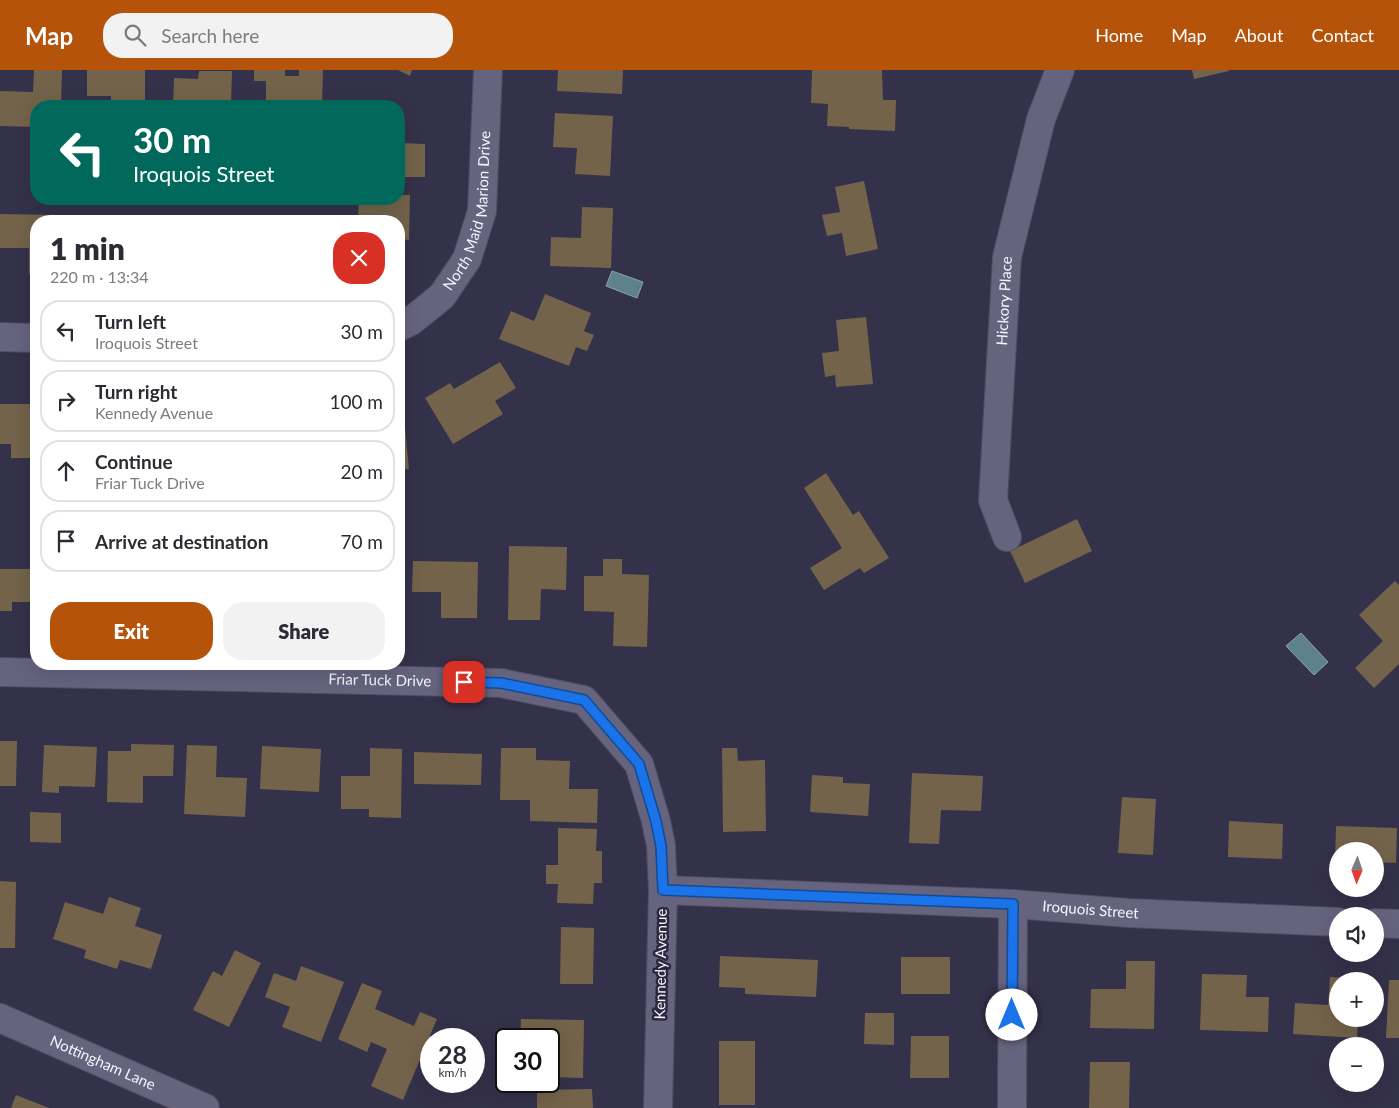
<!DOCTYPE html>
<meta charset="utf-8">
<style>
:root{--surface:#fff;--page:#f2f2f3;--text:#2b2b33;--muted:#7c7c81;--line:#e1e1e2;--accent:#b45309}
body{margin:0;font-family:Lato,sans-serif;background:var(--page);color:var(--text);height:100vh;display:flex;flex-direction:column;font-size:19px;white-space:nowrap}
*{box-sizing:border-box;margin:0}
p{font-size:16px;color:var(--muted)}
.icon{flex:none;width:28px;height:28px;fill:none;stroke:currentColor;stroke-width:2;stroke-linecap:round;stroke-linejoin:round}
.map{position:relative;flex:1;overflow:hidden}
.panel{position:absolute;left:30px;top:145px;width:375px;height:455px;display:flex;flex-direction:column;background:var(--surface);border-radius:20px;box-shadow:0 5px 20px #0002}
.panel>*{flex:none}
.guide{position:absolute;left:30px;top:30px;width:375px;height:105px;border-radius:20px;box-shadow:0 5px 20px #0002;background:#00695c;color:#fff;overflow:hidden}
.needle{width:32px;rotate:182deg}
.fabs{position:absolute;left:1329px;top:772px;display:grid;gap:10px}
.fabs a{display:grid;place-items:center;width:55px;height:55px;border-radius:50%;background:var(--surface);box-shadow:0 5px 20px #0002;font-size:25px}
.speed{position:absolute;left:420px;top:958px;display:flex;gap:10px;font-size:25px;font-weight:700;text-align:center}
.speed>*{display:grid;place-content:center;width:65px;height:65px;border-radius:50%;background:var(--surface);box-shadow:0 5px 20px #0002;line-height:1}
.speed small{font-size:12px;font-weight:400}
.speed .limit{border:2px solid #111;border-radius:8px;background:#fff;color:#111}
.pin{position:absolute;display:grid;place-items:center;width:42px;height:42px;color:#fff;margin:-21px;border-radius:10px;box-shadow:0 2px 8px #0006}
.me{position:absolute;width:55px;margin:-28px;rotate:0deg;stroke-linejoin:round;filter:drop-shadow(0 0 4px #0008)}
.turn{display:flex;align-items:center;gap:18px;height:105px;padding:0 20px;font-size:22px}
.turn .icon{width:65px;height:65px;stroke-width:2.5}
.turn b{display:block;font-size:35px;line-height:42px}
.round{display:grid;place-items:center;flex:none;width:52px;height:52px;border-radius:20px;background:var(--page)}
.headline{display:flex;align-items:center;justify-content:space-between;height:85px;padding:0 20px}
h1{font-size:30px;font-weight:800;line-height:38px}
.button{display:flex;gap:10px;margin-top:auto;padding:10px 20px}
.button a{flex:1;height:58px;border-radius:20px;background:var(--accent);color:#fff;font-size:20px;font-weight:800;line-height:58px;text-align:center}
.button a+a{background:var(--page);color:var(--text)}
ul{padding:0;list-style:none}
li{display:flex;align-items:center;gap:15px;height:62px;margin:0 10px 8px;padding:0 10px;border:2px solid var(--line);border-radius:20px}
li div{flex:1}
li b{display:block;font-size:19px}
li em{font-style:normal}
header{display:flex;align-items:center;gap:30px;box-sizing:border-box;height:70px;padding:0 25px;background:var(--accent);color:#fff}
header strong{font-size:24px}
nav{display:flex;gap:28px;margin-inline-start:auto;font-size:18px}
.search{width:350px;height:45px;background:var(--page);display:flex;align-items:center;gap:12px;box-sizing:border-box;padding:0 18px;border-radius:20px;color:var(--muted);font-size:19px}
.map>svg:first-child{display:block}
.water{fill:#5e828c;stroke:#8ba4ae}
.building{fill:#73634a}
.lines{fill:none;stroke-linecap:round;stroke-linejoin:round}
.minor-casing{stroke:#504d60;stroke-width:30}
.minor{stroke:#65637e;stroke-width:28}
.route-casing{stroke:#114b97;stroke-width:12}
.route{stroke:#1a73e8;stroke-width:9}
.labels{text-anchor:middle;stroke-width:5;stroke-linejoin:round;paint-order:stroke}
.street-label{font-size:15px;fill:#f4f3fd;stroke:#2a273f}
</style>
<header>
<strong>Map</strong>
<div class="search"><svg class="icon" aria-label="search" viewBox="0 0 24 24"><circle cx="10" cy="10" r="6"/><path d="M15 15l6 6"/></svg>Search here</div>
<nav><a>Home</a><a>Map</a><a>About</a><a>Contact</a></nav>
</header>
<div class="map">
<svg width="1399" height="1038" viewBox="0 0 1399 1038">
<rect width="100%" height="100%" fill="#34314a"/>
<g class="water">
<polygon points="612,201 643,212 637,228 606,216"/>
<polygon points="1301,563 1328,592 1314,605 1286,576"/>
</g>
<g class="building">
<polygon points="34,0 62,0 61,36 36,36 36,57 0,56 0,21 33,22"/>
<polygon points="87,0 145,0 145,36 111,36 111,26 87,26"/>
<polygon points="254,0 285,0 285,6 299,6 299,0 323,0 322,36 266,36 266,11 254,11"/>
<polygon points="398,0 412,0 410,6"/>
<polygon points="558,0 623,0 622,24 557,21"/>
<polygon points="812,0 882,0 883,30 896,30 895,61 849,59 849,57 827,56 828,34 811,33"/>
<polygon points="1192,0 1229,0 1229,1 1194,9"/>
<polygon points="199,1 232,1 231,36 173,36 174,8 198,9"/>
<polygon points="555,43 613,46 610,106 575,104 577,78 553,77"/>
<polygon points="399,73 425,74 425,107 399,107"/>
<polygon points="864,111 878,179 846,186 842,163 827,166 822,145 840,142 835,117"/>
<polygon points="399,125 410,125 409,170 399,169 399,151 358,151 359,129 399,129"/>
<polygon points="582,137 613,138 611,198 550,196 551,167 581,168"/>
<polygon points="0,144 58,145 58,151 36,151 36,205 29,204 29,178 0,178"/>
<polygon points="285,145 320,146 319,151 285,151"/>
<polygon points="83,146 141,147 141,151 83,151"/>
<polygon points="168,148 221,150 221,151 168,151"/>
<polygon points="545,224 591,243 584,261 594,265 587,281 576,277 569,296 499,269 511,241 534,251"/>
<polygon points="866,247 873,314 836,317 835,305 825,307 822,283 839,281 836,250"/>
<polygon points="500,292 516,318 495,331 503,344 453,374 425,328 450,313 454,319"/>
<polygon points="0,334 36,334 36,377 31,376 31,388 11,388 11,374 0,374"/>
<polygon points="399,337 403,337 409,399 399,400"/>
<polygon points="826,403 853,445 859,441 889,488 864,503 860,498 824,520 810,498 842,478 804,418"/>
<polygon points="1077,449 1092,481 1025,513 1010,481"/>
<polygon points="509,476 567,477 566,520 541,519 540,550 508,550"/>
<polygon points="603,489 622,489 622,504 649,505 647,577 613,576 614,542 584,541 584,506 603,506"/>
<polygon points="413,491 478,492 477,548 441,548 441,522 412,522"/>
<polygon points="0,499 36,499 36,532 12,532 12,541 0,541"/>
<polygon points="1395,511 1399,515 1399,594 1374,618 1355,598 1383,571 1359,545"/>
<polygon points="0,671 17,671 16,716 0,716"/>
<polygon points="131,674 174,675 173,706 143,706 143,733 107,732 108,681 131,681"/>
<polygon points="44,675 97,677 95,717 59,716 59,723 42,722"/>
<polygon points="187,675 217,676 216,707 247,708 245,747 184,744"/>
<polygon points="262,676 321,679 319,722 260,719"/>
<polygon points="370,678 402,679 401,748 369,747 369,739 341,739 341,706 370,706"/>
<polygon points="501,678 536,678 536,690 570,691 569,719 598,719 597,753 530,751 530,730 500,730"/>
<polygon points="722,678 737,678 738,691 765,690 766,761 723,762"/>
<polygon points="414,682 482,684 481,715 414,714"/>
<polygon points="912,703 983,706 981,741 941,740 939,774 909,773"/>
<polygon points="812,705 843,707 843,713 870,714 868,746 810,742"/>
<polygon points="1122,727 1156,729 1153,785 1118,783"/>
<polygon points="30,742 61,743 61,773 30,772"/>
<polygon points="1229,751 1283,754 1282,789 1228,787"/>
<polygon points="1336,756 1397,758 1396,793 1375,792 1375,781 1338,781 1338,791 1335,791"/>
<polygon points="558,758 597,759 596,781 602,781 602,813 594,813 593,834 557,833 558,814 546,814 546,795 558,795"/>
<polygon points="0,811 16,812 15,878 0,878"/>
<polygon points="109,827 141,838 135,856 162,865 151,899 120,890 117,899 84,888 86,880 53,869 65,832 103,844"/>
<polygon points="561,857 594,858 593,914 560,914"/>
<polygon points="235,880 261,893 229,957 193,940 213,901 222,906"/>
<polygon points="720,886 818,890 816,927 745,924 745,918 719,917"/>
<rect x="901" y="887" width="49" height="37"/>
<polygon points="1126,891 1155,891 1154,959 1090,958 1091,919 1126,919"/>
<polygon points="301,896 344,912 321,972 282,957 290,937 265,927 274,903 296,911"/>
<polygon points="1202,904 1247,905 1246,927 1269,927 1268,962 1200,960"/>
<polygon points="1330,907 1361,909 1360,911 1338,911 1338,949 1358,949 1357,968 1293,964 1295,933 1328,935"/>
<polygon points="1389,910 1399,910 1399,968 1386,968"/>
<polygon points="362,913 382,921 375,939 414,956 420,942 437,949 403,1030 371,1016 387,979 371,972 367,982 338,969"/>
<polygon points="865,943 894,943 894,975 864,974"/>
<polygon points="521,949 584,950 583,1008 549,1007 549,969 520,969"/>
<polygon points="911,966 949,966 949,1008 910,1008"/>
<rect x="719" y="971" width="36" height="64"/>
<polygon points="1090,992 1130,992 1129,1038 1089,1038"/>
<polygon points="592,1019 593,1038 537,1038 537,1020"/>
<polygon points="16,1025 49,1038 11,1038"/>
</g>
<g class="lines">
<g class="minor-casing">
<g id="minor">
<path id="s1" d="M399 257 411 251 442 226 467 189 482 141 488 0"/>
<polyline points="0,267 36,268"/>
<path id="s2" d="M1007 467 993 430 1007 187 1041 49 1060 0"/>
<path id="s3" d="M0 602 501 613 584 630 639 694 656 751 661 776 663 820 658 1038"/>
<path id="s4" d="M663 820 1013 834 1129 843 1338 852"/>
<polyline points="1375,853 1399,854"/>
<path id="s5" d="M0 948 205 1038"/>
<polyline points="1012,1038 1013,834"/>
</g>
</g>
<use href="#minor" class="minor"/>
</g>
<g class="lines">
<g class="route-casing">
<polyline id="route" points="464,612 501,613 584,630 639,694 656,751 661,776 663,820 1013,834 1012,945"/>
</g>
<use href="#route" class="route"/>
</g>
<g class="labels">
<g class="street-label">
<text dy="5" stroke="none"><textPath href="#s1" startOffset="145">North Maid Marion Drive</textPath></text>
<text dy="5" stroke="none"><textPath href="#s2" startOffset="239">Hickory Place</textPath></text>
<text dy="5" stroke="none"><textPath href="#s3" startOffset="380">Friar Tuck Drive</textPath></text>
<text dy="5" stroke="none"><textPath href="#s4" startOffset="428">Iroquois Street</textPath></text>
<text transform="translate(661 894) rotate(-89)" y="5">Kennedy Avenue</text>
<text dy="5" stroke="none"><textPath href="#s5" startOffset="112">Nottingham Lane</textPath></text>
</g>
</g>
</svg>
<div class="fabs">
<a><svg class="needle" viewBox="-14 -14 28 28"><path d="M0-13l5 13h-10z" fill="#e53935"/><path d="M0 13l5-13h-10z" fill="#7c7c81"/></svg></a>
<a><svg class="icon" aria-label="sound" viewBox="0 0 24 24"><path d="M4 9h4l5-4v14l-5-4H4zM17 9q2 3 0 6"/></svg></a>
<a>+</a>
<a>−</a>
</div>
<div class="speed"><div>28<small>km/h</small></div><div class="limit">30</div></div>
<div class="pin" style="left:464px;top:612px;background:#d93025"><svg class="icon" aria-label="arrive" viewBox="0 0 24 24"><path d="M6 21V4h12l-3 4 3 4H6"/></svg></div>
<svg class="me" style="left:1012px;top:945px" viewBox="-20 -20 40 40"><circle r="19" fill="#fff"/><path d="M0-13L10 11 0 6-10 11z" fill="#1a73e8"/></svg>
<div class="guide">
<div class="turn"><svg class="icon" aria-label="left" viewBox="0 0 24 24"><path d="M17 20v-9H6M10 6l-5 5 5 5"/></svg><div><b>30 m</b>Iroquois Street</div></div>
</div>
<section class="panel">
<div class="headline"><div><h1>1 min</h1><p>220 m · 13:34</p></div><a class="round" style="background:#d93025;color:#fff"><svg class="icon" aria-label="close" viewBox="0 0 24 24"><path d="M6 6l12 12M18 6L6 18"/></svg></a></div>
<ul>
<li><svg class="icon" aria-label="left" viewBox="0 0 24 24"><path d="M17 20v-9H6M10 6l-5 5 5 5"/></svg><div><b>Turn left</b><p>Iroquois Street</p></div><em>30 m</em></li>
<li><svg class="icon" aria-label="right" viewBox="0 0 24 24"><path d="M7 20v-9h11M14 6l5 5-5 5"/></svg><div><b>Turn right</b><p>Kennedy Avenue</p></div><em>100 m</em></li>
<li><svg class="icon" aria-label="ahead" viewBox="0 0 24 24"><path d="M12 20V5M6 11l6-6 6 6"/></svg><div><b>Continue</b><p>Friar Tuck Drive</p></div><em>20 m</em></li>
<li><svg class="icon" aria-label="arrive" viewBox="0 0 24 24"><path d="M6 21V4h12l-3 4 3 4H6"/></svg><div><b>Arrive at destination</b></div><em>70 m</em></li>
</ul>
<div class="button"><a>Exit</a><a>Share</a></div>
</section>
</div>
